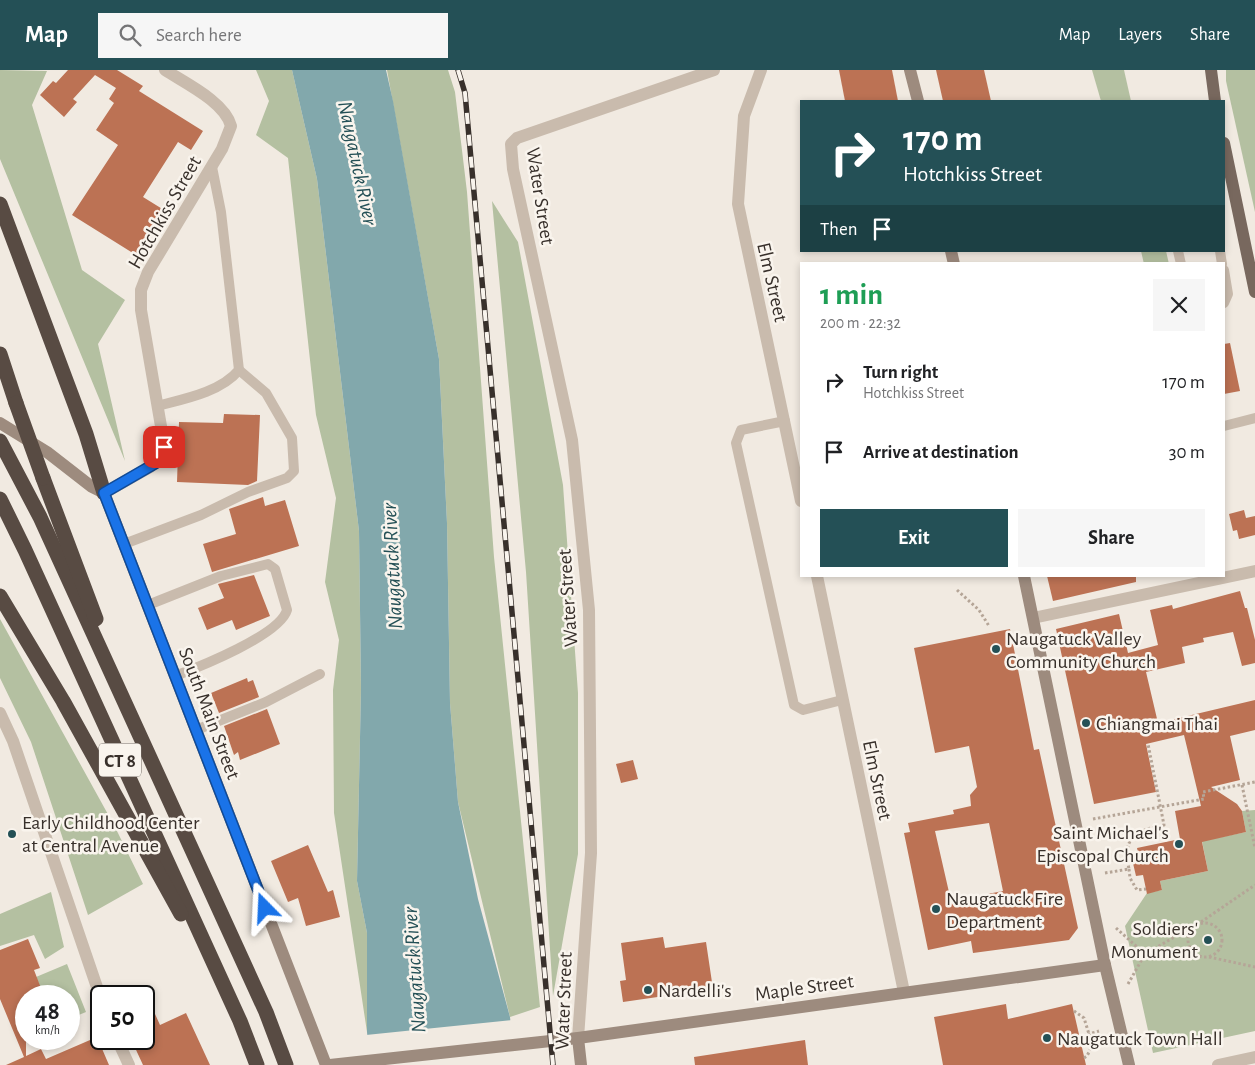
<!DOCTYPE html>
<meta charset="utf-8">
<style>
:root{--surface:#fff;--page:#f6f6f6;--text:#202124;--muted:#757577;--accent:#245056}
body{margin:0;font-family:"Alegreya Sans",sans-serif;background:var(--page);color:var(--text);height:100vh;display:flex;flex-direction:column;font-size:19px;white-space:nowrap}
*{box-sizing:border-box;margin:0}
p{font-size:16px;color:var(--muted)}
.icon{flex:none;width:28px;height:28px;fill:none;stroke:currentColor;stroke-width:2;stroke-linecap:round;stroke-linejoin:round}
.map{position:relative;flex:1;overflow:hidden}
.sheet{position:absolute;left:800px;top:192px;width:425px;height:315px;display:flex;flex-direction:column;background:var(--surface);border-radius:0px;box-shadow:0 2px 8px #0003}
.sheet>*{flex:none}
.guide{position:absolute;left:800px;top:30px;width:425px;height:152px;border-radius:0px;box-shadow:0 2px 8px #0003;background:#245056;color:#fff;overflow:hidden}
.speed{position:absolute;left:15px;top:915px;display:flex;gap:10px;font-size:25px;font-weight:700;text-align:center}
.speed>*{display:grid;place-content:center;width:65px;height:65px;border-radius:50%;background:var(--surface);box-shadow:0 2px 8px #0003;line-height:1}
.speed small{font-size:12px;font-weight:400}
.speed .limit{border:2px solid #111;border-radius:8px;background:#fff;color:#111}
.pin{position:absolute;display:grid;place-items:center;width:42px;height:42px;color:#fff;margin:-21px;border-radius:10px;box-shadow:0 2px 8px #0006}
.me{position:absolute;width:55px;margin:-28px;rotate:339deg;stroke-linejoin:round;filter:drop-shadow(0 0 4px #0008)}
.turn{display:flex;align-items:center;gap:18px;height:105px;padding:0 20px;font-size:22px}
.turn .icon{width:65px;height:65px;stroke-width:2.5}
.turn b{display:block;font-size:35px;line-height:42px}
.then{display:flex;align-items:center;height:48px;padding:0 20px;background:#0003;gap:10px;font-size:19px}
.round{display:grid;place-items:center;flex:none;width:52px;height:52px;border-radius:0px;background:var(--page)}
.summary{display:flex;align-items:center;justify-content:space-between;height:85px;padding:0 20px}
h1{font-size:30px;font-weight:700;line-height:38px;color:#1e9e55}
.primary-button{display:flex;gap:10px;margin-top:auto;padding:10px 20px}
.primary-button a{flex:1;height:58px;border-radius:0px;background:var(--accent);color:#fff;font-size:20px;font-weight:700;line-height:58px;text-align:center}
.primary-button a+a{background:var(--page);color:var(--text)}
ul{padding:0;list-style:none}
li{display:flex;align-items:center;gap:15px;height:70px;padding:0 20px}
li div{flex:1}
li b{display:block;font-size:19px}
li em{font-style:normal}
header{display:flex;align-items:center;gap:30px;box-sizing:border-box;height:70px;padding:0 25px;background:var(--accent);color:#fff}
header strong{font-size:24px}
nav{display:flex;gap:28px;margin-inline-start:auto;font-size:18px}
.search{width:350px;height:45px;background:var(--page);display:flex;align-items:center;gap:12px;box-sizing:border-box;padding:0 18px;border-radius:0px;color:var(--muted);font-size:19px}
.map>svg:first-child{display:block}
.green{fill:#b4c0a1}
.water{fill:#82a8ac}
.pier{fill:#f1eae1}
.building{fill:#bc7254;fill-rule:evenodd}
.lines{fill:none;stroke-linecap:round;stroke-linejoin:round}
.path{stroke:#b5a597;stroke-width:3;stroke-dasharray:2.5 2.5;stroke-linecap:butt}
.lane{stroke:#c9bbad;stroke-width:10}
.street{stroke:#c9bbad;stroke-width:12}
.secondary{stroke:#9d8b7e;stroke-width:12}
.primary{stroke:#78685e;stroke-width:12}
.highway{stroke:#584b43;stroke-width:15}
.rail-casing{stroke:#38302b;stroke-width:5.5}
.rail{stroke:#f9f4ed;stroke-width:4;stroke-dasharray:11;stroke-linecap:butt}
.highway-bridge{stroke:#584b43;stroke-width:15}
.route-casing{stroke:#114b97;stroke-width:12}
.route{stroke:#1a73e8;stroke-width:9}
.poi-dot{fill:#245056;stroke:#f9f4ed;stroke-width:2}
.labels{text-anchor:middle;stroke-width:5;stroke-linejoin:round;paint-order:stroke}
.shield{fill:#f9f4ed;stroke:#726b65;stroke-width:1}
.shield-label{font-size:19px;font-weight:bold;fill:#38302b}
.street-label{font-size:20px;fill:#38302b;stroke:#f9f4ed}
.poi-label{font-size:20px;fill:#38302b;stroke:#f9f4ed;text-anchor:start}
.water-label{font-size:21px;font-style:italic;fill:#245056;stroke:#f9f4ed}
</style>
<header>
<strong>Map</strong>
<div class="search"><svg class="icon" aria-label="search" viewBox="0 0 24 24"><circle cx="10" cy="10" r="6"/><path d="M15 15l6 6"/></svg>Search here</div>
<nav><a>Map</a><a>Layers</a><a>Share</a></nav>
</header>
<div class="map">
<svg width="1255" height="995" viewBox="0 0 1255 995">
<rect width="100%" height="100%" fill="#f1eae1"/>
<g class="green">
<polygon points="0,0 47,1 32,35 82,200 125,230 98,274 125,391 0,89"/>
<polygon points="256,0 292,0 317,109 359,461 361,619 357,811 367,863 367,962 334,743 333,620 339,570 325,512 336,428 316,345 288,88 256,65 269,31"/>
<polygon points="387,0 448,0 455,22 467,122 494,487 540,937 510,947 458,732 450,633 447,453 439,289"/>
<polygon points="1092,0 1124,0 1131,31 1101,31"/>
<polygon points="1226,0 1255,0 1255,142 1226,11"/>
<polygon points="492,131 518,172 563,415 578,623 578,784 553,926 526,502"/>
<polygon points="1141,181 1166,181 1169,194 1144,194"/>
<polygon points="0,549 115,757 143,814 88,845 31,672 0,608"/>
<polygon points="1255,740 1255,961 1153,983 1125,856 1147,823 1162,820 1160,811 1208,801 1202,771 1246,762 1242,741"/>
<polygon points="51,822 64,877 45,889 34,865 0,876 0,844"/>
<polygon points="67,894 86,942 69,949 69,926 44,926 36,907"/>
</g>
<polygon class="water" points="292,0 386,0 393,31 439,289 447,453 450,633 458,732 478,829 510,947 515,995 370,995 367,962 367,863 357,811 361,619 359,461 317,109"/>
<polygon class="pier" points="512,950 517,995 369,995 366,965"/>
<g class="building">
<polygon points="68,0 117,0 143,16 139,21 203,61 191,80 178,72 143,127 164,140 136,185 72,145 118,75 96,60 114,33 109,29 116,18 95,5 73,29 77,32 64,47 40,25 53,11 56,13"/>
<polygon points="839,0 892,0 898,31 845,31"/>
<polygon points="936,0 984,0 991,31 943,31"/>
<polygon points="1230,273 1240,321 1224,324 1224,274"/>
<polygon points="224,344 260,345 257,411 248,415 177,412 179,352 223,353"/>
<polygon points="263,427 265,436 285,430 299,476 212,502 203,474 236,464 229,439"/>
<polygon points="1244,440 1246,448 1255,446 1255,465 1239,469 1237,460 1233,461 1229,444"/>
<polygon points="254,505 270,546 236,560 232,550 207,560 198,538 224,528 218,514"/>
<polygon points="1047,506 1136,506 1136,512 1053,531"/>
<polygon points="1240,521 1245,538 1247,538 1255,570 1255,593 1242,596 1233,562 1203,568 1204,572 1182,577 1185,593 1146,602 1158,653 1255,630 1255,660 1230,666 1240,710 1211,717 1237,734 1242,741 1246,762 1202,772 1208,801 1160,811 1162,820 1147,824 1143,805 1136,806 1132,789 1139,787 1137,778 1180,769 1175,741 1201,736 1184,665 1146,674 1156,722 1094,734 1056,559 1119,544 1128,583 1158,575 1150,540 1172,535 1173,539"/>
<path d="M1010 559 1034 680 1039 679 1078 858 1069 870 973 883 971 871 928 880 904 763 910 762 908 753 954 744 953 740 971 736 970 725 977 717 969 676 935 683 914 578ZM989 753 1003 821 951 831 935 761Z"/>
<polygon points="247,608 248,612 253,610 259,627 219,643 211,623"/>
<polygon points="267,639 280,674 240,690 238,682 234,685 224,656"/>
<polygon points="633,690 638,709 621,713 616,694"/>
<polygon points="308,775 328,822 333,820 340,847 306,856 298,828 288,832 271,791"/>
<polygon points="663,867 665,878 706,872 713,919 623,932 620,911 626,910 621,873"/>
<polygon points="28,869 40,898 34,900 44,926 26,926 26,986 41,979 46,989 97,967 109,995 6,995 24,987 0,929 0,880"/>
<polygon points="1006,934 1008,949 1072,934 1086,995 943,995 934,947"/>
<polygon points="186,943 210,995 143,995 131,969 144,969 144,950 155,944 160,955"/>
<polygon points="805,970 808,995 695,995 694,987"/>
</g>
<g class="lines">
<g class="path">
<polyline points="957,520 979,540 989,556"/>
<polyline points="1242,715 1255,778"/>
<polyline points="1093,749 1204,729 1203,722 1255,712"/>
<polyline points="1129,799 1130,808 1137,820 1146,819"/>
<path d="M1105 803 1129 799C1122 767 1135 761 1164 755L1148 674"/>
<polyline points="1201,852 1255,815"/>
<circle cx="1205" cy="870" r="17"/>
<polyline points="1116,858 1145,884 1165,883 1197,886"/>
<polyline points="1209,887 1255,897"/>
<polyline points="1128,914 1145,884 1192,857"/>
<polyline points="1074,941 1084,948 1089,964"/>
<polyline points="1084,988 1087,986 1091,978 1089,964 1099,961"/>
</g>
<g class="lane">
<polyline points="1178,181 1181,194"/>
<polyline points="1220,181 1222,194"/>
<polyline points="1224,200 1228,224 1224,233"/>
<path d="M157 336C184 329 221 322 239 300L221 142 212 97"/>
<polyline points="785,351 741,360 736,373 794,635 803,640 842,630"/>
<polyline points="1224,356 1255,348"/>
<polyline points="124,474 201,445 248,422 287,408 294,401 292,368 266,323 239,300"/>
<path d="M148 535 221 506 268 494 275 499 287 540C280 565 199 597 175 606"/>
<polyline points="196,660 266,632 320,604"/>
</g>
<g class="street">
<polyline points="761,0 744,46 738,134 801,431"/>
<path d="M104 423 150 397 160 388 162 382V362L141 240V220L148 202 222 79 231 56C225 32 185 13 165 0"/>
<polyline points="817,506 904,922"/>
<polyline points="1033,548 1255,501"/>
<polyline points="0,643 13,671 101,929"/>
<polyline points="578,968 591,783 589,540 572,370 513,99 511,74 517,68 714,0"/>
<polyline points="117,969 129,995"/>
<polyline points="1218,995 1255,987"/>
</g>
<g class="secondary">
<polyline points="910,0 918,31"/>
<polyline points="951,181 954,194"/>
<polyline points="0,353 47,382 92,417 104,423 326,995"/>
<polyline points="1024,506 1105,895 1129,995"/>
<polyline points="578,968 581,995"/>
<polyline points="330,995 578,968 1105,895"/>
</g>
<g class="primary">
<polyline points="1211,0 1215,31"/>
<polyline points="1224,73 1255,222"/>
</g>
<g class="highway">
<polyline points="0,134 86,364 104,423"/>
<polyline points="0,284 16,333"/>
<polyline points="0,371 40,447 266,942 286,995"/>
<polyline points="43,408 96,549"/>
<polyline points="0,429 25,480 240,951 257,995"/>
<polyline points="0,526 63,631 181,844"/>
</g>
<g class="rail-casing">
<polyline id="rail" points="458,0 465,23 553,995"/>
</g>
<use href="#rail" class="rail"/>
<polyline class="highway-bridge" points="16,333 43,408"/>
</g>
<g class="lines">
<g class="route-casing">
<polyline id="route" points="164,377 160,388 156,393 104,423 265,838"/>
</g>
<use href="#route" class="route"/>
</g>
<g class="poi-dot">
<circle cx="996" cy="579" r="5"/>
<circle cx="1086" cy="653" r="5"/>
<circle cx="12" cy="764" r="5"/>
<circle cx="1179" cy="774" r="5"/>
<circle cx="936" cy="839" r="5"/>
<circle cx="1208" cy="870" r="5"/>
<circle cx="648" cy="920" r="5"/>
<circle cx="1047" cy="968" r="5"/>
</g>
<g class="labels">
<rect class="shield" x="99" y="673.5" width="42" height="33" rx="4"/>
<g class="shield-label">
<text x="120" y="697">CT 8</text>
</g>
<g class="street-label">
<text transform="translate(541 126) rotate(81)" y="7">Water Street</text>
<text transform="translate(164 142) rotate(-60)" y="7">Hotchkiss Street</text>
<text transform="translate(773 212) rotate(77)" y="7">Elm Street</text>
<text transform="translate(567 528) rotate(-94)" y="7">Water Street</text>
<text transform="translate(210 643) rotate(69)" y="7">South Main Street</text>
<text transform="translate(878 710) rotate(78)" y="7">Elm Street</text>
<text transform="translate(804 917) rotate(-8)" y="7">Maple Street</text>
<text transform="translate(563 931) rotate(-88)" y="7">Water Street</text>
</g>
<g class="poi-label">
<text x="1006" y="575">Naugatuck Valley<tspan x="1006" dy="23">Community Church</tspan></text>
<text x="1096" y="660">Chiangmai Thai</text>
<text x="22" y="759">Early Childhood Center<tspan x="22" dy="23">at Central Avenue</tspan></text>
<text x="1169" y="769" text-anchor="end">Saint Michael's<tspan x="1169" dy="23">Episcopal Church</tspan></text>
<text x="946" y="835">Naugatuck Fire<tspan x="946" dy="23">Department</tspan></text>
<text x="1198" y="865" text-anchor="end">Soldiers'<tspan x="1198" dy="23">Monument</tspan></text>
<text x="658" y="927">Nardelli's</text>
<text x="1057" y="975">Naugatuck Town Hall</text>
</g>
<g class="water-label">
<text transform="translate(358 93) rotate(78)" y="7">Naugatuck River</text>
<text transform="translate(392 496) rotate(-93)" y="7">Naugatuck River</text>
<text transform="translate(414 900) rotate(-94)" y="7">Naugatuck River</text>
</g>
</g>
</svg>
<div class="speed"><div>48<small>km/h</small></div><div class="limit">50</div></div>
<div class="pin" style="left:164px;top:377px;background:#d93025"><svg class="icon" aria-label="arrive" viewBox="0 0 24 24"><path d="M6 21V4h12l-3 4 3 4H6"/></svg></div>
<svg class="me" style="left:265px;top:838px" viewBox="-20 -20 40 40"><path d="M0-17L14 15 0 8-14 15z" fill="#1a73e8" stroke="#fff" stroke-width="4"/></svg>
<div class="guide">
<div class="turn"><svg class="icon" aria-label="right" viewBox="0 0 24 24"><path d="M7 20v-9h11M14 6l5 5-5 5"/></svg><div><b>170 m</b>Hotchkiss Street</div></div>
<div class="then">Then<svg class="icon" aria-label="arrive" viewBox="0 0 24 24"><path d="M6 21V4h12l-3 4 3 4H6"/></svg></div>
</div>
<section class="sheet">
<div class="summary"><div><h1>1 min</h1><p>200 m · 22:32</p></div><a class="round"><svg class="icon" aria-label="close" viewBox="0 0 24 24"><path d="M6 6l12 12M18 6L6 18"/></svg></a></div>
<ul>
<li><svg class="icon" aria-label="right" viewBox="0 0 24 24"><path d="M7 20v-9h11M14 6l5 5-5 5"/></svg><div><b>Turn right</b><p>Hotchkiss Street</p></div><em>170 m</em></li>
<li><svg class="icon" aria-label="arrive" viewBox="0 0 24 24"><path d="M6 21V4h12l-3 4 3 4H6"/></svg><div><b>Arrive at destination</b></div><em>30 m</em></li>
</ul>
<div class="primary-button"><a>Exit</a><a>Share</a></div>
</section>
</div>
